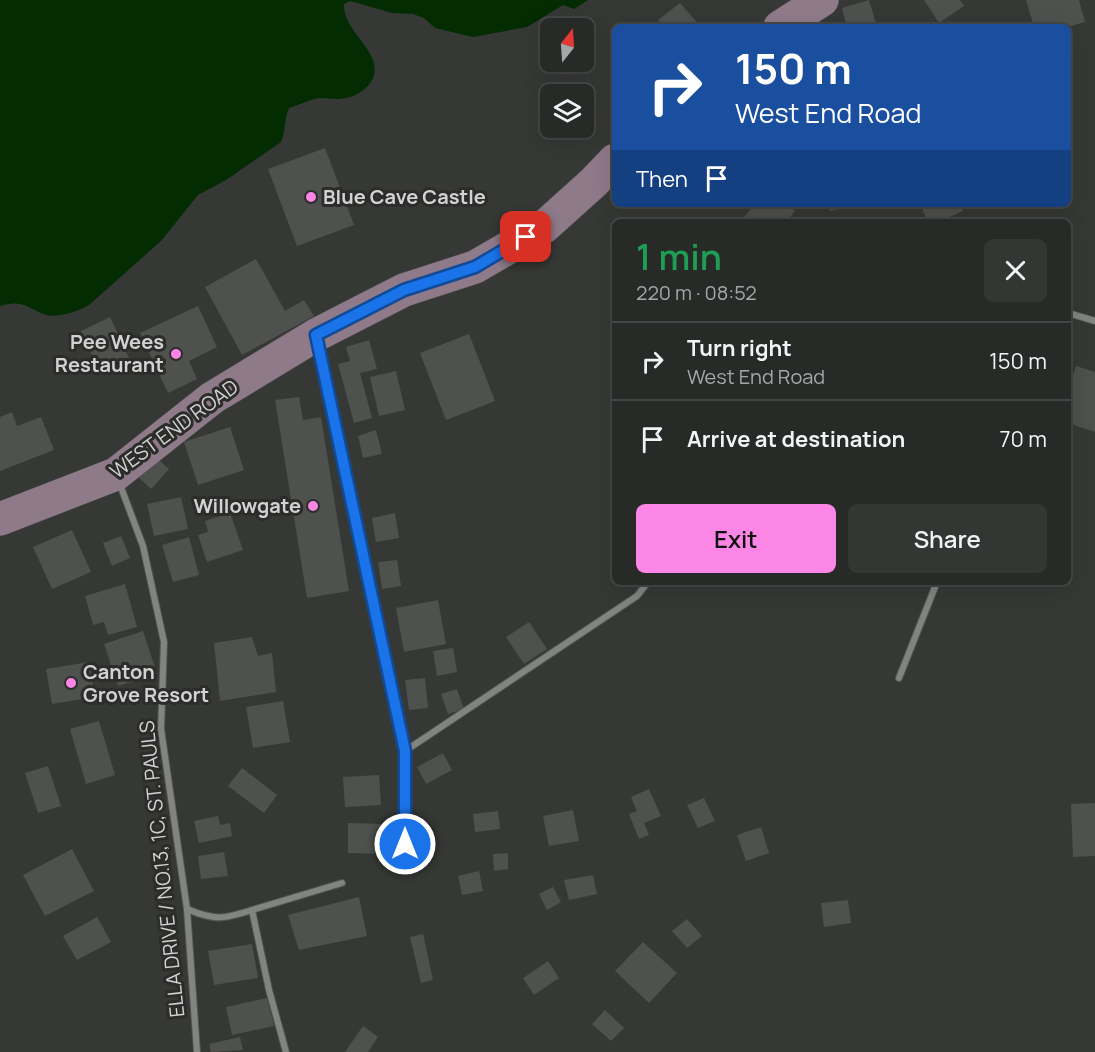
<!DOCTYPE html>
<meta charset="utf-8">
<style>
:root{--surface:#282a28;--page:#343634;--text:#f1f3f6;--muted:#a5a7a8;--line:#444645;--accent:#fb86e5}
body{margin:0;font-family:Manrope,sans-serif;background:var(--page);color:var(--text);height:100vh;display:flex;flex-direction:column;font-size:22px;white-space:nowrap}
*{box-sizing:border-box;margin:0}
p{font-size:20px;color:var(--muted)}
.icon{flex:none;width:33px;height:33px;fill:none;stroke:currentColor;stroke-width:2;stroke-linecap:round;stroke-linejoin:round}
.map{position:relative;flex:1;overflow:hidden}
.panel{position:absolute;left:612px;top:219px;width:459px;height:366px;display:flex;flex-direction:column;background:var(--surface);border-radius:9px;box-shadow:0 6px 24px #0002,0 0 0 2px var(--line)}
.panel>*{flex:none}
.guide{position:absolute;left:612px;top:24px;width:459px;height:183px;border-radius:9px;box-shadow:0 6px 24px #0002,0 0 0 2px var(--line);background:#1a4fa0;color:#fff;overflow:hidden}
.needle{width:39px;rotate:17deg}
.buttons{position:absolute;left:540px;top:18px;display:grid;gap:12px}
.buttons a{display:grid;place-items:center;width:54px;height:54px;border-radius:9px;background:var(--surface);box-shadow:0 6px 24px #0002,0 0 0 2px var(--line);font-size:30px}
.pin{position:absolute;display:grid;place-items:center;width:51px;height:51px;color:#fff;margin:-26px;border-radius:12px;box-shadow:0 3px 9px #0006}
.me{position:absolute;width:66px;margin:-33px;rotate:0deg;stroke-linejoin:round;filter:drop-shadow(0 0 4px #0008)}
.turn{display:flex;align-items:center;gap:21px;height:126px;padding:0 24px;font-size:27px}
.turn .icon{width:78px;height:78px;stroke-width:2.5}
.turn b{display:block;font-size:42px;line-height:51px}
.then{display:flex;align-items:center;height:57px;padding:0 24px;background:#0003;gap:12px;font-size:22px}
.round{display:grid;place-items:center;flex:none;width:63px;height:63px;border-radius:9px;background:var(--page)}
.overview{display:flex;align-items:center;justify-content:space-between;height:102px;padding:0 24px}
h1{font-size:36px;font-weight:600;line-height:45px;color:#1e9e55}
.button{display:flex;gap:12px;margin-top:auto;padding:12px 24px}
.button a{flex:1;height:69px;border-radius:9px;background:var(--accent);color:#111;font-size:24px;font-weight:600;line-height:69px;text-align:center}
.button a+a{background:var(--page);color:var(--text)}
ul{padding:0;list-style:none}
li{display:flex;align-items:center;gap:18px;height:78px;padding:0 24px;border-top:2px solid var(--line)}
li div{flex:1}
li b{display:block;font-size:22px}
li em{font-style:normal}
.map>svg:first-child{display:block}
.water{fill:#032c02}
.building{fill:#4f514e}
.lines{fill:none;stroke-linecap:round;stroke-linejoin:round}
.minor-casing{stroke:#535553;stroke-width:8}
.secondary-casing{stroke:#535553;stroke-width:34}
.minor{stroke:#828481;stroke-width:6}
.secondary{stroke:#8f7a8a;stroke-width:33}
.route-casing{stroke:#114b97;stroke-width:15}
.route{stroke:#1a73e8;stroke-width:10}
.poi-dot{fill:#fb86e5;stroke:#2c2d2b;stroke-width:2}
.labels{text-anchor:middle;stroke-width:6;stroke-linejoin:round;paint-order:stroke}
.poi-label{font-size:20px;font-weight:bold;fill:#d1d2d1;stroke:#2c2d2b;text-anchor:start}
.street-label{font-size:20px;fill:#d1d2d1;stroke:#2c2d2b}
</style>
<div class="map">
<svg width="1095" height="1052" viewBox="0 0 1095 1052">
<rect width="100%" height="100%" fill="#363835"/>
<path class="water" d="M0 0H588L574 9 563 5 527 27 473 37 435 28 424 18 413 14 392 13 350 1 344 4C342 33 388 54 371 82 367 88 359 94 353 96 340 101 332 98 320 98 311 99 299 105 289 108 284 119 286 131 281 142L226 180 198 195 161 241 89 305C80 311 57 318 46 315 26 308 24 299 0 306Z"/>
<g class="building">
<polygon points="869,0 877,27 847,27 842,8"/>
<polygon points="924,0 960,0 964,6 939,23"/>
<polygon points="1026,0 1079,0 1085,22 1068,27 1034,27"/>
<polygon points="680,3 701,27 664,27 658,20"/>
<polygon points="325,148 354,225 297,246 268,169"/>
<polygon points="755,204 787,204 795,211 786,222 740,222"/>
<polygon points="828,204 853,204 853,205 830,211"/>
<polygon points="920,204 960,204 963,211 938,222 928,222"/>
<polygon points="256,259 285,311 304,300 314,316 242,355 205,287"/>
<polygon points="198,306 217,347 189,361 197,379 168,393 140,333"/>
<polygon points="110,317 131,362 101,375 81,331"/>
<polygon points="469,334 495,401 446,420 420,353"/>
<polygon points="369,340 377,369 360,373 372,418 354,423 338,364 350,361 346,347"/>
<polygon points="1076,366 1095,372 1095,432 1068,423 1068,392"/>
<polygon points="396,371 405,410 379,416 370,377"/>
<polygon points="299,397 303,420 321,417 349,591 307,598 275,400"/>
<polygon points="12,412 17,426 41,417 54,450 0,471 0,417"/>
<polygon points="230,427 244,470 198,485 184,442"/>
<polygon points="376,430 382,454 363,458 358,436"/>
<polygon points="153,455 169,469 151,489 135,474"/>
<polygon points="181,497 188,529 154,536 147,504"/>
<polygon points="230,513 243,550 207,562 198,535 208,532 205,521"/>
<polygon points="395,513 399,538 376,542 372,518"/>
<polygon points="72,530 91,572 52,589 33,547"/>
<polygon points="121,536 130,558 112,566 103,543"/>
<polygon points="189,537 199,575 173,582 162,545"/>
<polygon points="397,560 401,586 382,589 378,562"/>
<polygon points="125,584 137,627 108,635 104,622 93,625 85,596"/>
<polygon points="438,600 446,644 404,652 396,608"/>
<polygon points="529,622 547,649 524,664 506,637"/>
<polygon points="143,631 157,674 118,686 104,644"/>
<polygon points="252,637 258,656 272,653 276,692 220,701 214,643"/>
<polygon points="453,648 457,672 437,676 433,651"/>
<polygon points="89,662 95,697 52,704 46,669"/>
<polygon points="425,678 428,708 409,710 405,680"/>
<polygon points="457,689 464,709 448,714 441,694"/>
<polygon points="283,701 290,742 253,748 246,707"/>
<polygon points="99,721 115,775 86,784 70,729"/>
<polygon points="443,753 452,770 426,784 417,767"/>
<polygon points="48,766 61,806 38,813 25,773"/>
<polygon points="242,768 277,795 264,813 228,786"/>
<polygon points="379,775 381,805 345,807 343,777"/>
<polygon points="649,789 661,816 644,823 649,835 639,839 629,814 637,811 631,797"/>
<polygon points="704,798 715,821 698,828 687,805"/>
<polygon points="1095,803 1095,856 1073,857 1071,804"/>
<polygon points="573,810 579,841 549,846 543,816"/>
<polygon points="498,811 500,829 475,832 473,814"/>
<polygon points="218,816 220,825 230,823 232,836 199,843 194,821"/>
<polygon points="348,823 385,824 385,854 348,853"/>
<polygon points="761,827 769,853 746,861 737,835"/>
<polygon points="72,849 94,891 45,916 23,875"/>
<polygon points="224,852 228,876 201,879 198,856"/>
<polygon points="508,853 508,869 494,871 493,854"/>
<polygon points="479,871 483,891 462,895 458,876"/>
<polygon points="593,875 597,894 569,900 564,880"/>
<polygon points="553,887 561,902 547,910 539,894"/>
<polygon points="359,897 367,936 299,950 288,915"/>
<polygon points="848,900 851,923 824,927 821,903"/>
<polygon points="97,917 111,942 77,960 63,936"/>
<polygon points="687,919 702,936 687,948 672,931"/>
<polygon points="423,934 433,980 421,983 410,937"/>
<polygon points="643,942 677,973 649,1003 615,971"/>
<polygon points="252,944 258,978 214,985 208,951"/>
<polygon points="548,961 559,978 534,995 523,978"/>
<polygon points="267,998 274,1026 232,1035 226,1007"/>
<polygon points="605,1010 624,1028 611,1041 592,1024"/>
<polygon points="363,1026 378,1037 368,1052 345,1052"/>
<polygon points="240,1037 243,1050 211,1052 209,1044"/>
</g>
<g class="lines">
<g class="minor-casing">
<g id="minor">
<polyline points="1068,313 1095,321"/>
<polyline points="318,344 405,751 405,868"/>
<polyline points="119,482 143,546 164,642 161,729 187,909 197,1052"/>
<polyline points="899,678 937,582"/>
<polyline points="405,751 637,596 648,582"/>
<path d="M187 909C215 921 224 919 252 910L269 990 286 1052"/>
<polyline points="252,910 342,883"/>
</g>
</g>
<g class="secondary-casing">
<g id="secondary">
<polyline points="780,27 822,0"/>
<polyline points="0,519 116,474 212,398 316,335 404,290 475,267 544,227 594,182 615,160"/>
</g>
</g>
<use href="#minor" class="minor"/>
<use href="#secondary" class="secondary"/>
</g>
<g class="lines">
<g class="route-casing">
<polyline id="route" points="405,844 405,751 316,335 404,290 475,267 526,237"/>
</g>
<use href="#route" class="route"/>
</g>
<g class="poi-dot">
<circle cx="311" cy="197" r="6"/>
<circle cx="176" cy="354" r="6"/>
<circle cx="313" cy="506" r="6"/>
<circle cx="71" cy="683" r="6"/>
</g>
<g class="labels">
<g class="poi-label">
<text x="323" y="204">Blue Cave Castle</text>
<text x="164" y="349" text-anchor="end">Pee Wees<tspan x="164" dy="23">Restaurant</tspan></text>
<text x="301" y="513" text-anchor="end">Willowgate</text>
<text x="83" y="679">Canton<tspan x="83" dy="23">Grove Resort</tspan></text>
</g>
<g class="street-label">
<text transform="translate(174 429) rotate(-36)" y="7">WEST END ROAD</text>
<text transform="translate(162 869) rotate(-96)" y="7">ELLA DRIVE / NO.13, 1C, ST. PAULS</text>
</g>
</g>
</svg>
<div class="buttons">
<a><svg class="needle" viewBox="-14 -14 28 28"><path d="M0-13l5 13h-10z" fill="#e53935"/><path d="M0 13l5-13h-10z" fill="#a5a7a8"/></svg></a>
<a><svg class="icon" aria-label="layers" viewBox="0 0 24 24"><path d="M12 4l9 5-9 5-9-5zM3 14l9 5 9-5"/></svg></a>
</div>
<div class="pin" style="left:526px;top:237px;background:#d93025"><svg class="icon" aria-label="arrive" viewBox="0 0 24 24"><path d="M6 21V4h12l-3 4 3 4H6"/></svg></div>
<svg class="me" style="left:405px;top:844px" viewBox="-20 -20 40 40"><circle r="17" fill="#1a73e8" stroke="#fff" stroke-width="3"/><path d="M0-11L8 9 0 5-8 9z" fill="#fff"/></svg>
<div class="guide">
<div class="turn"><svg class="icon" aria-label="right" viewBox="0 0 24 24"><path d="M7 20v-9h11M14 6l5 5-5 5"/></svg><div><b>150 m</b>West End Road</div></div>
<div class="then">Then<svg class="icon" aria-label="arrive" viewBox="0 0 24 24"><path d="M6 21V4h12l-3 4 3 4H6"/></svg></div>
</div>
<section class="panel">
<div class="overview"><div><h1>1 min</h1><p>220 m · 08:52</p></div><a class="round"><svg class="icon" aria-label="close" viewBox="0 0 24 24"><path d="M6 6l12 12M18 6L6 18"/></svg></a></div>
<ul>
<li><svg class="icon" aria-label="right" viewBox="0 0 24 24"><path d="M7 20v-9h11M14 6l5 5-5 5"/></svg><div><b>Turn right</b><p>West End Road</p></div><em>150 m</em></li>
<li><svg class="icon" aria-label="arrive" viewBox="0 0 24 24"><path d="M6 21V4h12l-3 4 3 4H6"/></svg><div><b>Arrive at destination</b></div><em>70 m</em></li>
</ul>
<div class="button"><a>Exit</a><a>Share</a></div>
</section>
</div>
